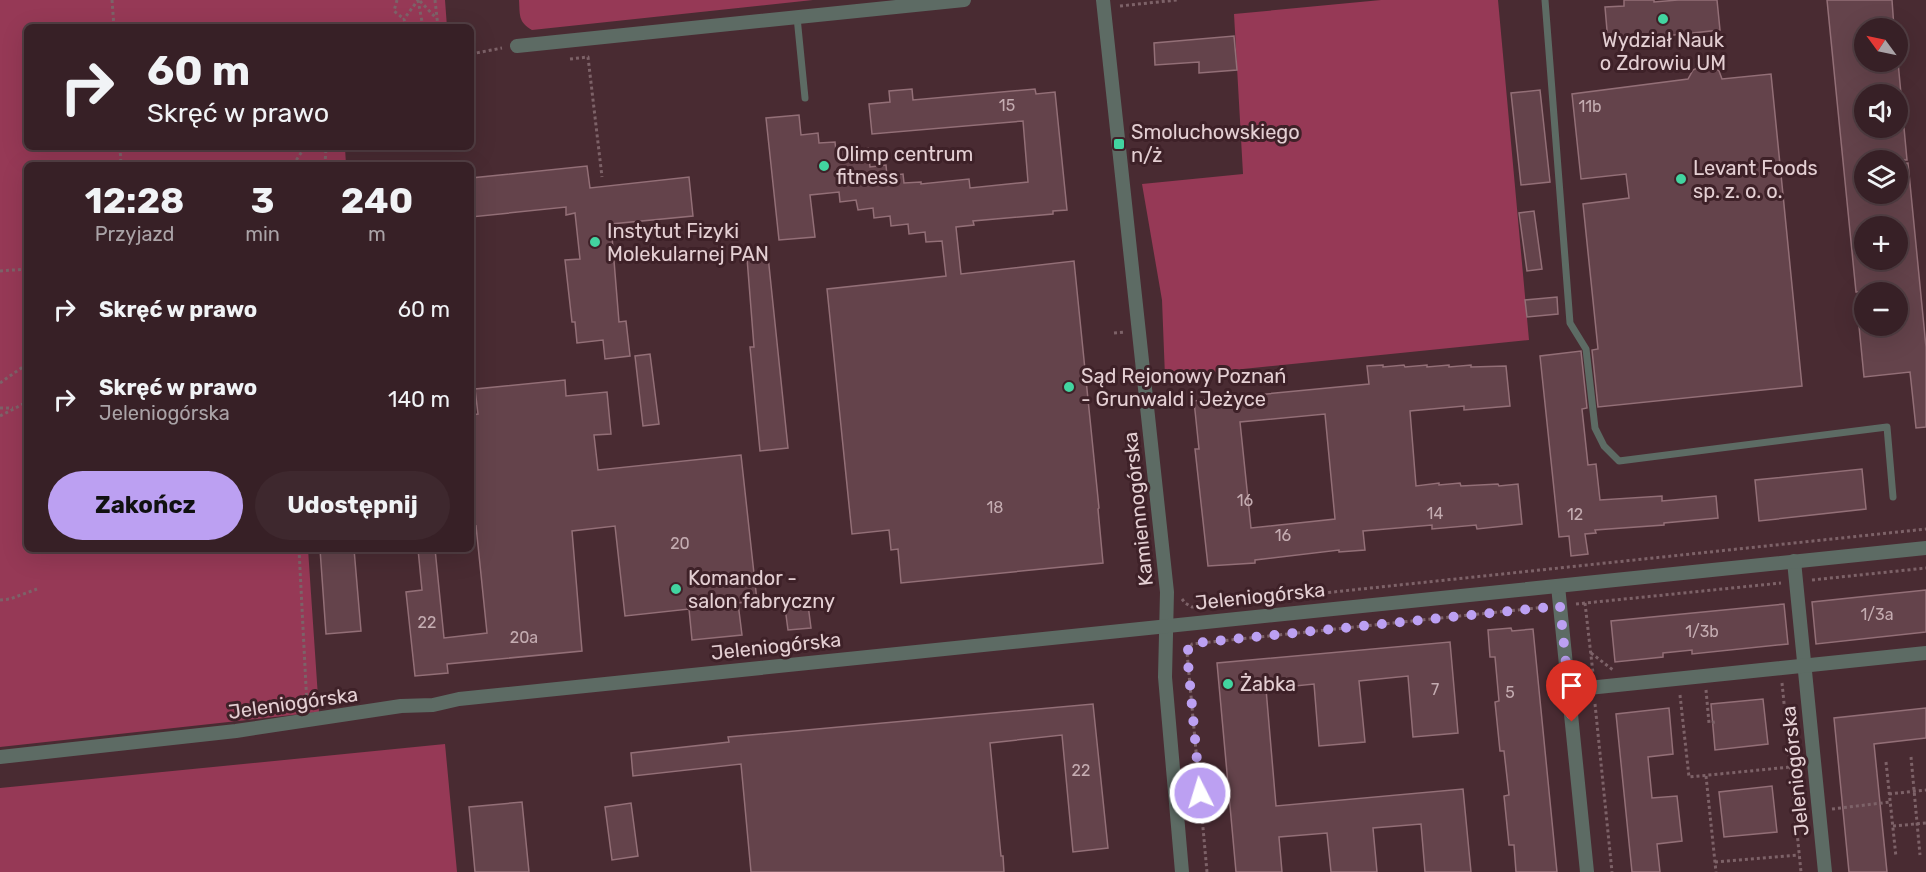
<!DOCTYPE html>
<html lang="pl">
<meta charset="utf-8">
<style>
:root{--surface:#372026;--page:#3e282e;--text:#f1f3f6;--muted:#aaa3a7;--line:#513e43;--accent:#bca0f2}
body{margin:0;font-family:Rubik,sans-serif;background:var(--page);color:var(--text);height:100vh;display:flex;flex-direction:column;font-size:22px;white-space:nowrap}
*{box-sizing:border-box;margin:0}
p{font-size:20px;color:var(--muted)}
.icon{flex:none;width:33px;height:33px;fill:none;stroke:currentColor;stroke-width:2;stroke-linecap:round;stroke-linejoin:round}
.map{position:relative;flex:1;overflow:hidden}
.panel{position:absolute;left:24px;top:162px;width:450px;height:390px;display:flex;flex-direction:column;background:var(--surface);border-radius:9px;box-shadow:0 6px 24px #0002,0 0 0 2px var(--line)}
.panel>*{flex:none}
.hud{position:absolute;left:24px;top:24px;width:450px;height:126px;border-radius:9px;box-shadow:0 6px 24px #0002,0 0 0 2px var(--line);background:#372026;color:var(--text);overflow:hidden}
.needle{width:39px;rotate:303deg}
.buttons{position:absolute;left:1854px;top:18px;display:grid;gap:12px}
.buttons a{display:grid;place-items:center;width:54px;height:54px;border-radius:50%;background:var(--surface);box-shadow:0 6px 24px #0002,0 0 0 2px var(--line);font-size:30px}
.pin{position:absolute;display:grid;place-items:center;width:51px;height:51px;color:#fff;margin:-62px -26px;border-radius:50% 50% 50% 0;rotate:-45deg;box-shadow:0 0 6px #0007}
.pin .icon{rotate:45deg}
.me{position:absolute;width:66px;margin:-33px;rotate:355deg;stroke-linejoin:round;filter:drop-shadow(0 0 4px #0008)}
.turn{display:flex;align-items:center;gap:21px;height:126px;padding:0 24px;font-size:27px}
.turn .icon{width:78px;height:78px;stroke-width:2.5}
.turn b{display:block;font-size:42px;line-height:51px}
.eta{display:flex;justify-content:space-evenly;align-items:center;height:102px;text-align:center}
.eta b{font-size:36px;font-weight:700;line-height:42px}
.action{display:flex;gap:12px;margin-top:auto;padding:12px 24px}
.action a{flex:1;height:69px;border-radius:36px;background:var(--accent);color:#111;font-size:24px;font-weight:700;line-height:69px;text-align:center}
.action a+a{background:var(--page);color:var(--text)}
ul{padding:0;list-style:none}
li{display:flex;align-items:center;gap:18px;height:90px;padding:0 24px}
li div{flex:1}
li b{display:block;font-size:22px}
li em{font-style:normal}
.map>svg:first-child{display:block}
.green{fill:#963956}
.building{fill:#64434b;stroke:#936f77;stroke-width:1.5;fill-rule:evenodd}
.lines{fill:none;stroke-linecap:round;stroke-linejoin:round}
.path{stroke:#7d6268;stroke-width:3;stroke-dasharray:3 3;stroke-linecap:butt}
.lane{stroke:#5d6b64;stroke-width:7}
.street{stroke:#5d6b64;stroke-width:14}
.route{stroke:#bca0f2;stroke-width:10;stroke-dasharray:0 18}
.poi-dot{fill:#42d4a0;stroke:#3e2128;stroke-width:2}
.labels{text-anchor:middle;stroke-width:6;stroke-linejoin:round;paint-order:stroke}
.number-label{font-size:16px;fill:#c4acb1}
.poi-label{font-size:20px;fill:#e4cfd3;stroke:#3e2128;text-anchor:start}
.street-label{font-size:20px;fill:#e4cfd3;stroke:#3e2128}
</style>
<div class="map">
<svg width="1926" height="872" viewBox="0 0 1926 872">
<rect width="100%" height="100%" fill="#492b32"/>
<g class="green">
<polygon points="0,0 445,0 447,27 27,27 27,147 345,147 346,165 27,165 27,549 308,549 319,712 0,747"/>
<path d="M519 0H813L532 30C518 22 520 15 519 0Z"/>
<polygon points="1381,0 1498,0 1529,340 1165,377 1162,300 1142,184 1243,174 1234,14"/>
<polygon points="445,744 457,872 0,872 0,788"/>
</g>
<g class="building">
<polygon points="1624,0 1654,0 1654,2 1678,0 1717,0 1720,30 1608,42 1605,7 1624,6"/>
<path d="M1827 0H1892L1894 28H1864V62H1898L1901 94H1864V128H1904L1907 160H1864V194H1898V164L1908 163 1926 347V427L1916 428 1910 372 1864 377 1859 326H1898V292H1856ZM1864 226H1898V260H1864Z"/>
<polygon points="1234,36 1237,70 1199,73 1199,62 1155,65 1154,43"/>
<polygon points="1703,65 1713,66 1719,71 1722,79 1771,74 1802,386 1598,407 1592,350 1598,349 1583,204 1629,198 1626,174 1581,179 1572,94 1688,79 1693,70"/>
<polygon points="912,89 913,100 1035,89 1036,94 1055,92 1067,210 1053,211 1053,214 973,221 974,225 956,227 961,274 1074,261 1099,508 1098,509 1103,563 901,583 898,549 891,550 889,530 852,534 827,289 946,276 942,241 926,242 925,232 909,234 908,224 891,226 890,216 874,218 873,208 858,210 856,200 840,202 839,192 810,195 815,237 779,240 766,118 799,115 801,135 818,133 819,143 835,142 836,151 868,148 870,167 886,165 887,176 903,174 904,183 921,182 921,184 969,179 970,188 1028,182 1023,121 872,134 869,104 890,102 889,91"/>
<polygon points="1540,90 1550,182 1521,185 1511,93"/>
<polygon points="587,166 590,188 689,177 693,216 611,224 619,322 626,321 630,356 605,359 603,340 577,343 575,322 572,322 565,260 580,259 575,213 566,215 566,207 471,217 471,178"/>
<polygon points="1534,211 1542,269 1527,271 1519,213"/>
<polygon points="768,256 788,448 760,451 750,347 754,347 747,258"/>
<polygon points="1557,297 1558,314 1527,317 1525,300"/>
<polygon points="1581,351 1587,408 1582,409 1588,465 1596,464 1600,500 1662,496 1662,501 1716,496 1718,518 1664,523 1664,525 1595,530 1596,533 1585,534 1588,554 1571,556 1569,536 1559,537 1540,356"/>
<polygon points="650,354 659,424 643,426 635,356"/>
<path d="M1383 365V367L1404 365 1405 367 1427 365V367L1449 365V367L1471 365V367L1506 366 1510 406 1464 410V406L1410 411 1416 486 1439 483V485L1460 483 1461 486 1498 484 1499 486 1518 484 1522 524 1477 529 1476 525 1432 529V525L1363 531 1365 550 1339 552V550L1255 560V563L1208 566 1195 449H1199L1194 401 1369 384 1367 366ZM1325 414 1335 519 1251 528 1240 422Z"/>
<polygon points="565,380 566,396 607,392 611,434 594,435 598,470 741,455 757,601 738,603 742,635 692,640 689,609 625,616 615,526 572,531 582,651 447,664 448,673 415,676 406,592 422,590 418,549 435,549 444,638 487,633 476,526 471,527 471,509 474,509 471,475 471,415 478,414 475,389"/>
<polygon points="1862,469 1866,509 1759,521 1755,480"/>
<polygon points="320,549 354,549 361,631 326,634"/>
<polygon points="1926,590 1926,632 1816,644 1812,602"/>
<polygon points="807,597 811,628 788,630 784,600"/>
<polygon points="1784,604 1788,644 1692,654 1692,650 1663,653 1663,657 1615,662 1611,621"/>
<polygon points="1511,628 1512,631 1533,629 1557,872 1516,872 1514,845 1509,845 1504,796 1509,795 1504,751 1500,751 1495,702 1499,701 1495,657 1490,657 1488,630"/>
<polygon points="1450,642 1458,733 1413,737 1408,676 1359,681 1365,742 1319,746 1314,684 1266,689 1276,806 1463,789 1471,872 1425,872 1421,824 1373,828 1377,872 1331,872 1327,833 1279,837 1282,872 1236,872 1217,663"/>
<polygon points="1763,699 1768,744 1715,750 1711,704"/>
<polygon points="1093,704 1108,848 1073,852 1062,735 990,743 1001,856 1003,856 1004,872 751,872 741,764 633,776 631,753 729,742 728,737"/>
<polygon points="1669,708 1673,754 1648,757 1652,798 1677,796 1682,841 1657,844 1660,872 1632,872 1616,714"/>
<polygon points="1926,708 1926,738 1874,744 1887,872 1849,872 1834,718"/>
<polygon points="1772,786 1777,832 1724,837 1719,792"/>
<polygon points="522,802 529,872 475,872 469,807"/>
<polygon points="631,803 638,856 612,860 605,807"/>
</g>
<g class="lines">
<g class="path">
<polyline points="112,0 114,27"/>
<polyline points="397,0 394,11 404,19"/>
<polyline points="418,0 423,27"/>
<polyline points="435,0 438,27"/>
<polyline points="420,1 436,18"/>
<polyline points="1120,6 1177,0"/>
<polyline points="406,27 404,19 418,0"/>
<polyline points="471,54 502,48"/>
<polyline points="570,59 588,57 602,177"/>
<polyline points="120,147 121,165"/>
<polyline points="293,165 305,147"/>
<polyline points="325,165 326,147"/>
<polyline points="0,271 27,269"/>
<polyline points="1114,333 1125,332"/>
<polyline points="0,383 27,364"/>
<polyline points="0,408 13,408"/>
<polyline points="0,416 27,402"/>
<polyline points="299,549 307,706"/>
<polyline points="1812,580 1926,568"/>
<polyline points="1182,599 1185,603 1192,607 1926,529"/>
<polyline points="0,600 10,599 37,589"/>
<polyline points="1585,603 1593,673"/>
<polyline points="1576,604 1781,583"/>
<polyline points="1591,653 1613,670"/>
<polyline points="1782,683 1801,872"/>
<polyline points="1706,690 1709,723 1715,722"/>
<polyline points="1680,695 1689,777 1790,767"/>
<polyline points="1595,704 1612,872"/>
<polyline points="1911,757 1920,855"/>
<polyline points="1886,762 1896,857"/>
<polyline points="1706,776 1716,872"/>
<polyline points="1889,794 1926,790"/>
<polyline points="1832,809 1890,802"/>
<polyline points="1893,826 1926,823"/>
<polyline points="1715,862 1799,855"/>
<polyline points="1207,872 1187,652 1192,644 1546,607"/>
</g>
<g class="lane">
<polyline points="1545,0 1570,323 1586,349 1595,428 1604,446 1619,461 1887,427 1893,497"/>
<polyline points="797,17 805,98"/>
</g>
<g class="street">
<polyline points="1103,0 1167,592 1165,677 1182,872"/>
<polyline points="517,46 964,0"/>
<polyline points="1794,561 1825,872"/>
<polyline points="1558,586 1587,872"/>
<polyline points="1569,690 1926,653"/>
<polyline points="0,757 236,731 401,706 433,705 459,699 1926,548"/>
</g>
</g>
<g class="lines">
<polyline class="route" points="1200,793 1187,652 1190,646 1195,643 1560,606 1572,722"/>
</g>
<g class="poi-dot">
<circle cx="1663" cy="19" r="6"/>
<rect x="1113" y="138" width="12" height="12" rx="3"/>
<circle cx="824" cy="166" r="6"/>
<circle cx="1681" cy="179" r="6"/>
<circle cx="595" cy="242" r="6"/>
<circle cx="1069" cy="387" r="6"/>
<circle cx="676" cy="589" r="6"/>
<circle cx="1228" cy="684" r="6"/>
</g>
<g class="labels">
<g class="number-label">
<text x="1007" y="111">15</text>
<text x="1590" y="112">11b</text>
<text x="1245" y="506">16</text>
<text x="995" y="513">18</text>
<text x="1435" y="519">14</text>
<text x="1575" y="520">12</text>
<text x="1283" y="541">16</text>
<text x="680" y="549">20</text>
<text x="1877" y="620">1/3a</text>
<text x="427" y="628">22</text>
<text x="1702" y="637">1/3b</text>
<text x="524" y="643">20a</text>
<text x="1435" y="695">7</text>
<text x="1510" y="698">5</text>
<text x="1081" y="776">22</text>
</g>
<g class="poi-label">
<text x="1663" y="47" text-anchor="middle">Wydział Nauk<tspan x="1663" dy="23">o Zdrowiu UM</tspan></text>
<text x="1131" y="139">Smoluchowskiego<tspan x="1131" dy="23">n/ż</tspan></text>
<text x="836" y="161">Olimp centrum<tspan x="836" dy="23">fitness</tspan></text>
<text x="1693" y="175">Levant Foods<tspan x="1693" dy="23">sp. z. o. o.</tspan></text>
<text x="607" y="238">Instytut Fizyki<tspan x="607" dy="23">Molekularnej PAN</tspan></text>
<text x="1081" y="383">Sąd Rejonowy Poznań<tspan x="1081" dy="23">- Grunwald i Jeżyce</tspan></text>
<text x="688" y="585">Komandor -<tspan x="688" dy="23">salon fabryczny</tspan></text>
<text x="1240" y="691">Żabka</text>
</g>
<g class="street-label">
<text transform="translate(1138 509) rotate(-96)" y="7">Kamiennogórska</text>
<text transform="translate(1260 596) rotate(-6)" y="7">Jeleniogórska</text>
<text transform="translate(776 646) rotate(-6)" y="7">Jeleniogórska</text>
<text transform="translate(293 703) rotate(-8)" y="7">Jeleniogórska</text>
<text transform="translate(1795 771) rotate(-96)" y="7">Jeleniogórska</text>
</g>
</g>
</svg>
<div class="buttons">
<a><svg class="needle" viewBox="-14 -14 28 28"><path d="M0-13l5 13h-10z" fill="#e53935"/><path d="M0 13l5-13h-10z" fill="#aaa3a7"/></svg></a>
<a><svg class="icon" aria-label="sound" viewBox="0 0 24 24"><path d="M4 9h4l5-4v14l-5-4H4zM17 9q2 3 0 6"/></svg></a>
<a><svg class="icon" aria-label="layers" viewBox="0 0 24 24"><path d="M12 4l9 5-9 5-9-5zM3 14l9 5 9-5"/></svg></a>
<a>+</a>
<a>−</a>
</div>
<div class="pin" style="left:1572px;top:722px;background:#d93025"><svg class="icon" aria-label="arrive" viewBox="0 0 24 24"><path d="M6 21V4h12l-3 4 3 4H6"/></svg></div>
<svg class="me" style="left:1200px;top:793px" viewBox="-20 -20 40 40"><circle r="17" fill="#bca0f2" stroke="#fff" stroke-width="3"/><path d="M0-11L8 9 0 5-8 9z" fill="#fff"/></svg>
<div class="hud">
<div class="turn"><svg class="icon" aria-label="right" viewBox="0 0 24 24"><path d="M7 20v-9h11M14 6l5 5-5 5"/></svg><div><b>60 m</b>Skręć w prawo</div></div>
</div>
<section class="panel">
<div class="eta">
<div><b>12:28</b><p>Przyjazd</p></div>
<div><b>3</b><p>min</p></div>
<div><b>240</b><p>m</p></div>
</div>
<ul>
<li><svg class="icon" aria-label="right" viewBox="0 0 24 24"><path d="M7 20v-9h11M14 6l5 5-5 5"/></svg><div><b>Skręć w prawo</b></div><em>60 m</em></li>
<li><svg class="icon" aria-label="right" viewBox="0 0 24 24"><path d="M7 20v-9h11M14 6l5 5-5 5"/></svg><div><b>Skręć w prawo</b><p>Jeleniogórska</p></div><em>140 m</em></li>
</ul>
<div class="action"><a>Zakończ</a><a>Udostępnij</a></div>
</section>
</div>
